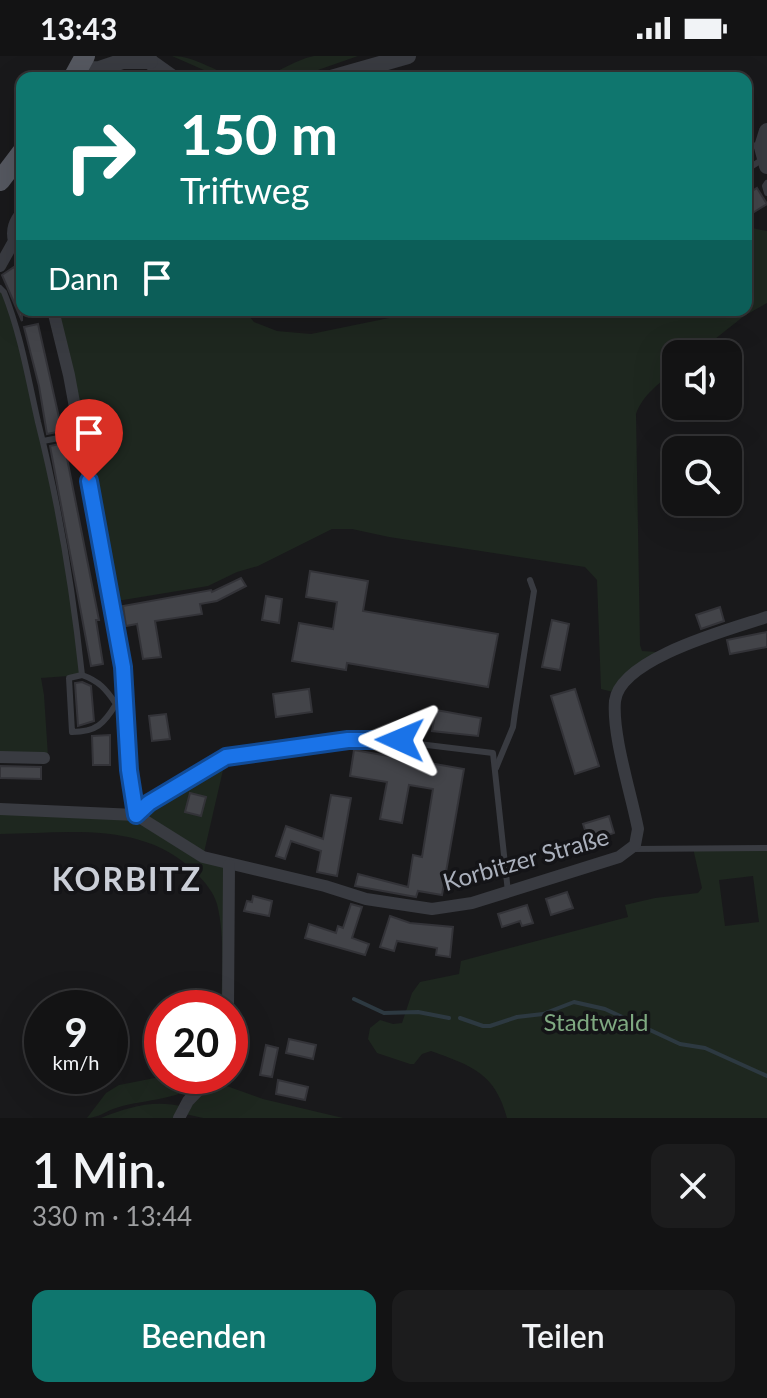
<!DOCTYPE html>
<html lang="de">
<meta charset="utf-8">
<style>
:root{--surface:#131314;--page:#1c1c1d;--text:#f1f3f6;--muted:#9d9ea0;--line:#323234;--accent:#0f766e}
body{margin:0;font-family:Lato,sans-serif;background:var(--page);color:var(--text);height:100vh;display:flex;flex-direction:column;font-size:30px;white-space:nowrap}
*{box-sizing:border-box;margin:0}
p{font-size:26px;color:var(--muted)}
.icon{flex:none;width:44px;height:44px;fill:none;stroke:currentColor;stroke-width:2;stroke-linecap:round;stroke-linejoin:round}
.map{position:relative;height:1062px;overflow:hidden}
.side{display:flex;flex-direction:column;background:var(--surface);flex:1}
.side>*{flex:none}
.banner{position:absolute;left:16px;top:16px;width:736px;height:244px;border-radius:16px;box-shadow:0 8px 32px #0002,0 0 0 2px var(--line);background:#0f766e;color:#fff;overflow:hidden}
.controls{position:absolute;left:662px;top:284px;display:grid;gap:16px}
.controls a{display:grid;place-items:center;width:80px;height:80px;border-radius:16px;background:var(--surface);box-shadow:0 8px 32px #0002,0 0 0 2px var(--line);font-size:40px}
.speed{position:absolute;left:24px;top:934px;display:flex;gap:16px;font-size:40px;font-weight:700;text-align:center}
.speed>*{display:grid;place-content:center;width:104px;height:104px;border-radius:50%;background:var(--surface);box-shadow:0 8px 32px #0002,0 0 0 2px var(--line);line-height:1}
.speed small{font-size:20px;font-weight:400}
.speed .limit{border:12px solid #d22;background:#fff;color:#111}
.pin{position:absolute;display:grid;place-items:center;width:68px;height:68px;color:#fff;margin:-82px -34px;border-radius:50% 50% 50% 0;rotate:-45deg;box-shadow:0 0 8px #0007}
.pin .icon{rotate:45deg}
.me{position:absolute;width:88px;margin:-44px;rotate:271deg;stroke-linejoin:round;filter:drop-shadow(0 0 6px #0008)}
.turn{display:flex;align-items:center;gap:28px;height:168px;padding:0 32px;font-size:36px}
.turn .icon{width:104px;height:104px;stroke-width:2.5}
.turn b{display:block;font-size:56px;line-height:68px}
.then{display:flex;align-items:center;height:76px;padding:0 32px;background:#0003;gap:16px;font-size:30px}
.round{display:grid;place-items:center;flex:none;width:84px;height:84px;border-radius:16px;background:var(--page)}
.overview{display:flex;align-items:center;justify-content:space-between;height:136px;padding:0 32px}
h1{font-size:48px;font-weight:600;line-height:60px}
.cta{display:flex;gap:16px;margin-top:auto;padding:16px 32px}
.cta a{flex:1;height:92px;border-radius:16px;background:var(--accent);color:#fff;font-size:32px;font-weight:600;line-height:92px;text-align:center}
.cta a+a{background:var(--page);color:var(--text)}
.status{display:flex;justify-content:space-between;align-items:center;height:56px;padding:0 40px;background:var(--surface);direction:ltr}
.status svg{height:22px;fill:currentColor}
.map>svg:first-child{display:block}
.green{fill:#1e271f;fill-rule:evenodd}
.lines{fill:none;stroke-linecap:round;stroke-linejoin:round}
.stream{stroke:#2d3941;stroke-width:4}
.building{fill:#434449;stroke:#333338;stroke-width:2}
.service{stroke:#393b41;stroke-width:6}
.minor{stroke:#393b41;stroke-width:12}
.tertiary{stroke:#393b41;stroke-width:16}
.primary{stroke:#555860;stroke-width:20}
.route-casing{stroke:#114b97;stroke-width:20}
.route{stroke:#1a73e8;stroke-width:14}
.labels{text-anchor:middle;stroke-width:7;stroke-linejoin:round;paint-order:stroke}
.street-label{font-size:24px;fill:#aab0bc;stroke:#141417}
.park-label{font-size:24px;fill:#7fa981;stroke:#141417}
.district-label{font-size:32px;font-weight:bold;letter-spacing:2px;fill:#cbcfd8;stroke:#141417}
</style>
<div class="status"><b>13:43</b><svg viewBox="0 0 49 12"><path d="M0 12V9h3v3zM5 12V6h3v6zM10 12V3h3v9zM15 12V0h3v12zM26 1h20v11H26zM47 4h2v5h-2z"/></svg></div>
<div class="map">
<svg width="767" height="1062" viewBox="0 0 767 1062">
<rect width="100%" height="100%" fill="#19191b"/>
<g class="green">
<path d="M172 0C198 0 218 19 243 22 271 25 289 5 314 0 327 0 344 0 358 0L295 22H222Z"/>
<path d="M752 172 767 175V247L744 260 696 298H676V314C660 327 643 338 636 358L640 589 642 595 657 596 617 637 601 633 597 524 585 511 389 481 352 473H332L258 510 237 516 208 530 111 546 53 254H244L254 266 277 275 311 278 428 254H746V177Z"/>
<polygon points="0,232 20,278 75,554 82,619 41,622 44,639 48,700 0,701"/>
<path d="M226 701 203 801 229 809 228 952H221C222 919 225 880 217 848 214 837 205 826 197 818 145 764 68 777 0 778V756L136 759 149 747Z"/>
<path d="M693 792H767V1062H507C495 1017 472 1010 431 995L422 998 414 1008H410L377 997 368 983 370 972 380 964 393 968 402 967 412 937 420 926 459 918 461 905 628 861 625 849 655 842 698 837 702 832ZM753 820 759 866 725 870 719 824Z"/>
<path d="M165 1020H205C184 1046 146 1042 116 1052 106 1055 98 1062 87 1062L106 1037 119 1029Z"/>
<path d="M210 1024 263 1043 343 1062H203L181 1057 179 1062H101C128 1051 155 1043 184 1051Z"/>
</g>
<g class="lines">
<g class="stream">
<polyline points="354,943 384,957 418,956 449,962"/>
<polyline points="460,962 483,970 490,970 517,961 543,958 574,946 605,953 680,988 705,992 767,1020"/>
</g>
</g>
<g class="building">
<polygon points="757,132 767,148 746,161 746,139"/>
<polygon points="14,211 22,228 22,265 2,219"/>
<polygon points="38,268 62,375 47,378 39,330 24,271"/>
<polygon points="64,387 99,564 96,564 103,608 91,610 50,390"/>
<polygon points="310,515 368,525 363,555 498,578 488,631 347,607 346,614 292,605 299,567 333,573 337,546 306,541"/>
<polygon points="241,522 246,530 217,545 200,548 202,558 155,565 161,601 143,603 137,568 126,570 123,550 211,534 212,536"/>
<polygon points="266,540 282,543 279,567 262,564"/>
<polygon points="720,551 724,565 701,573 696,559"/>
<polygon points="552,564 569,568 560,614 542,611"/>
<polygon points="767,576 767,591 730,598 727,584"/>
<polygon points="82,626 91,630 94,665 78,670 75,627"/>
<polygon points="309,633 312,656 276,661 273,638"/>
<polygon points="575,633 599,710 575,718 551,640"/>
<polygon points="436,654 481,662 478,680 432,675"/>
<polygon points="166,658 170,683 152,685 149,660"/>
<polygon points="110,679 110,709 93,709 92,680"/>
<polygon points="354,694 464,713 442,839 418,835 416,841 355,830 358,818 408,831 413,799 422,801 433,733 409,729 402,767 380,763 387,726 350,720"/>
<polygon points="0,710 41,711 41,723 0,722"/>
<polygon points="190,737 206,741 201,760 185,756"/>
<polygon points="331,739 351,742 337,820 317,816 321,795 291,785 285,803 276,800 286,770 323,783"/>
<polygon points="609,760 614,777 589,786 583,768"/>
<polygon points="567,836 573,852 551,859 546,843"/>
<polygon points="253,840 272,845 269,860 244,855 247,845 252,846"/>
<polygon points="351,848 362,851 352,882 369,888 365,899 305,882 309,868 336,877 338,870 343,872"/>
<polygon points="527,849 533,867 522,870 520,865 502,871 498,858"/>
<polygon points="390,860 410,867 453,871 450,901 436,899 437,892 397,885 394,895 380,891"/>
<polygon points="289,983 316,989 313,1003 286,997"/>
<polygon points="266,989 278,992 272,1021 260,1019"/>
<polygon points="278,1024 308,1031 305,1044 276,1038"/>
</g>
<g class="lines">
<g class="service">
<polyline points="746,88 762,91"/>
<polyline points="746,114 763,103"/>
<polyline points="767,127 765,130 767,137"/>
<path d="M0 232 4 236C21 279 28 322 38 366 59 449 73 535 82 619"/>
<polyline points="43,385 80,378"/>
<path d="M82 619C99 625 106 633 116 648 104 668 96 676 72 676L69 622Z"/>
<polyline points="496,712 513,671 515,656 534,535 530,524"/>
<polyline points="136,759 149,747 213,708 239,698 369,682 493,697 508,836"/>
<polyline points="632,793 767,792"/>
</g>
<g class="minor">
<path d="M0 210 14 185C11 173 15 165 22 156"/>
<polyline points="53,254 69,319 123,611 129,714 136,759"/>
<polyline points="0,701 44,702"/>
<path d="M0 753 136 759 203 801 325 830 366 843 432 853 472 847 619 801 635 789 638 773C631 737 612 679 615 645 620 602 731 573 767 561"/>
<polyline points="228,952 229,809"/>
<polyline points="179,1062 188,1045 212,1020"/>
</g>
<g class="tertiary">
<polyline points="142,0 173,22"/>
<polyline points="77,14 99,13 123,5 150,5"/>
<polyline points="331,22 408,0"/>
<polyline points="767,75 762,91 767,110"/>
</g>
<g class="primary">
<polyline points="73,22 85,0"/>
<polyline points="0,125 22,96"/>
</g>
</g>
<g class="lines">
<g class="route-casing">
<polyline id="route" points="89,425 123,611 129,714 136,759 149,747 226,701 348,684 400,684"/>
</g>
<use href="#route" class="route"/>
</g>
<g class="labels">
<g class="street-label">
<text transform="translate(526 804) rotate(-16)" y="8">Korbitzer Straße</text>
</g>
<g class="park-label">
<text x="596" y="975">Stadtwald</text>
</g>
<g class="district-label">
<text x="127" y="835">KORBITZ</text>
</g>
</g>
</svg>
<div class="controls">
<a><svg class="icon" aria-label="sound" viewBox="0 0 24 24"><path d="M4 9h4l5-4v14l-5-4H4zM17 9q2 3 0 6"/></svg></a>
<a><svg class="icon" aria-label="search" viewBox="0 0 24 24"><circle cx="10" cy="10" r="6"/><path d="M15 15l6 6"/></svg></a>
</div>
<div class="speed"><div>9<small>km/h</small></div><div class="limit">20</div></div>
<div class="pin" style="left:89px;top:425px;background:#d93025"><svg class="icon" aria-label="arrive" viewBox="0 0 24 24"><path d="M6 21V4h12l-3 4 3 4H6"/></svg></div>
<svg class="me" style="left:400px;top:684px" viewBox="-20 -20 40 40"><path d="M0-17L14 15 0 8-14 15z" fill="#1a73e8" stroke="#fff" stroke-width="4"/></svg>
<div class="banner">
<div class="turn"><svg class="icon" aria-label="right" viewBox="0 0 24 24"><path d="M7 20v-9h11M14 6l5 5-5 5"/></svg><div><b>150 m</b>Triftweg</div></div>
<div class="then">Dann<svg class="icon" aria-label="arrive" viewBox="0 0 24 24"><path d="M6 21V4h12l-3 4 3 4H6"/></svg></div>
</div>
</div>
<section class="side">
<div class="overview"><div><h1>1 Min.</h1><p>330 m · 13:44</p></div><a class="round"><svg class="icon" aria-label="close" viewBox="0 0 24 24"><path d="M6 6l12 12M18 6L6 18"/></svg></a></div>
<div class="cta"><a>Beenden</a><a>Teilen</a></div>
</section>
